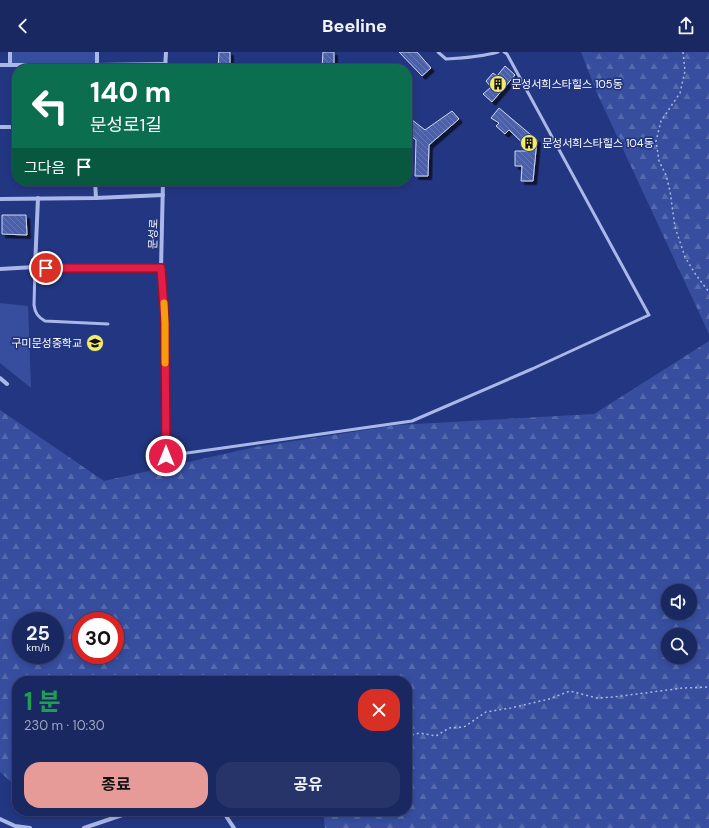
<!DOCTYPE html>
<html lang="ko">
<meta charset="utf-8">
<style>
:root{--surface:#1a2861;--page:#27346a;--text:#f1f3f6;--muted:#9fa6bd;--line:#384476;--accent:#e69b98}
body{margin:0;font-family:"DM Sans","Noto Sans KR",sans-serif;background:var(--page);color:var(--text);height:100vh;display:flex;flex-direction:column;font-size:15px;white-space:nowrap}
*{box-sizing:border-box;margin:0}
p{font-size:13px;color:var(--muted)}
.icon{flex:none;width:22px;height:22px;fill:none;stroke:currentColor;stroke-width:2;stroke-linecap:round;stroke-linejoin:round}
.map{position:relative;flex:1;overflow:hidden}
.drawer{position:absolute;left:12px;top:624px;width:400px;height:140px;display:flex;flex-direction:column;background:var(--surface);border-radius:16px;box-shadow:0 2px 6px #0003,0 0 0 1px var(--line)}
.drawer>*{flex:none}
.guide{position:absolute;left:12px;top:12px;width:400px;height:122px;border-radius:16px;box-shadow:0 2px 6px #0003,0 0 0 1px var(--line);background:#0b6e4f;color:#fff;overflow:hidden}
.tools{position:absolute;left:661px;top:532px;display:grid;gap:8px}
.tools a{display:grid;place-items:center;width:36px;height:36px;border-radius:50%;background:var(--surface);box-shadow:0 2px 6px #0003,0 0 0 1px var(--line);font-size:20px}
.speed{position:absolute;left:12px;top:560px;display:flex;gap:8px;font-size:20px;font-weight:700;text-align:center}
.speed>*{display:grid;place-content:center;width:52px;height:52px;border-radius:50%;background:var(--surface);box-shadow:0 2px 6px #0003,0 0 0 1px var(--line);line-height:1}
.speed small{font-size:10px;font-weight:400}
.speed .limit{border:6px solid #d22;background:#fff;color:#111}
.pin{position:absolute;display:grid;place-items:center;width:34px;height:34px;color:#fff;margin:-17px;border:2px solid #fff;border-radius:50%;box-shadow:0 1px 4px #0007}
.me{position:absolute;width:44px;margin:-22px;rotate:0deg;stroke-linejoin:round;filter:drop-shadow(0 0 3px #0008)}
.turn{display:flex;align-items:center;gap:14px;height:84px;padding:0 12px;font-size:18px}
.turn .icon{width:52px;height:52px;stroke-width:2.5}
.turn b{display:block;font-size:28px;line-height:34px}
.then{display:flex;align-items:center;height:38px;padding:0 12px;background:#0003;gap:8px;font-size:15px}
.round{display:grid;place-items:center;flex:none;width:42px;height:42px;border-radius:16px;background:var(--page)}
.headline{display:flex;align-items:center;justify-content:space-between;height:68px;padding:0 12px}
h1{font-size:24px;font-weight:700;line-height:30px;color:#1e9e55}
.action{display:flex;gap:8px;margin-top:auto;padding:8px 12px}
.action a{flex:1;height:46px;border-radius:16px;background:var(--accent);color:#111;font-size:16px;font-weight:700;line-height:46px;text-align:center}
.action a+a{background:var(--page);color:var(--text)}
header{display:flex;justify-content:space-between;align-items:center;height:52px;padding:0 12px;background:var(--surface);font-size:18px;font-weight:700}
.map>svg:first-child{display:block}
.green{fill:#374e9f}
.forest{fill:url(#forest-firs);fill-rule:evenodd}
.building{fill:url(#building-back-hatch);stroke:#ced7f6;filter:url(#shadow)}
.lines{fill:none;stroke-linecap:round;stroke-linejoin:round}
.path{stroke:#aab8e7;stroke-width:1.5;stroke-dasharray:2 3;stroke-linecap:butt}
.lane{stroke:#aab8e7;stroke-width:3}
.street{stroke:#aab8e7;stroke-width:4}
.route-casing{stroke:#92132f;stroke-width:10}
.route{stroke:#e11d48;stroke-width:7}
.slow{stroke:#f59e0b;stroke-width:7}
.labels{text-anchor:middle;stroke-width:3.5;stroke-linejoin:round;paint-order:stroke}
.poi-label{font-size:11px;fill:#fff;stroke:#233681;text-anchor:start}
.street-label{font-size:11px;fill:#fff;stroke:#233681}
</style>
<header><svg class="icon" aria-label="back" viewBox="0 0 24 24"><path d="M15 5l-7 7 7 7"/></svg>Beeline<svg class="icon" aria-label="share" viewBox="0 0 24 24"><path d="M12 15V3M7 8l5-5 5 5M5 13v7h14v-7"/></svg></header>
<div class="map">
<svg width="709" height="776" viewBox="0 0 709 776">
<defs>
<pattern id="forest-firs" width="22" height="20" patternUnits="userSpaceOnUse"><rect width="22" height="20" fill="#374e9f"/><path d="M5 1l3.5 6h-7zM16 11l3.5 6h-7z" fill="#5569ad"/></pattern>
<pattern id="building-back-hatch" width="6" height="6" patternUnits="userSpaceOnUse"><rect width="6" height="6" fill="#4b60aa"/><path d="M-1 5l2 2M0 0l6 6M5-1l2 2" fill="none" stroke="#6678b7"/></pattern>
<filter id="shadow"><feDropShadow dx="3.5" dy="3.5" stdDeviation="0" flood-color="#0009"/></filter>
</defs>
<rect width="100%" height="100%" fill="#233681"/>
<g class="green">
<rect x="10" y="0" width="87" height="13"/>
<polygon points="0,251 28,254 31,336 0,311"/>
</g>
<g class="forest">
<polygon points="581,0 709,0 709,282 596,39"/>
<path d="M709 289V776H325L323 759H407V629H17V735L0 720V358L104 429 255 395 398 373 594 362ZM668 539H690V561H668ZM21 569H55V603H21ZM81 569H115V603H81ZM668 583H690V605H668Z"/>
</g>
<g class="building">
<polygon points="219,0 230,0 230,17 218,17"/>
<polygon points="323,0 334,0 334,17 322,17"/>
<polygon points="399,0 417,0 431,16 422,24"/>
<polygon points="505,14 515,23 492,50 483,42 491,35 486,29 493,21 497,24"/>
<polygon points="499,56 537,88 533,129 521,129 522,114 515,114 515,99 531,99 509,78 505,82 496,74 499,71 491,66"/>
<polygon points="452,59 459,67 429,93 428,124 415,124 416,88 407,81 407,64 425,78"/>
<polygon points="2,163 26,163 27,183 2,182"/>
</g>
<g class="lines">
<g class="path">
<polyline points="683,0 685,19 680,41 661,69 656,89 659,109 666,123 670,139 675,175 685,205 696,223 709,240"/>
<polyline points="266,624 269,624 277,629"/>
<polyline points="407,684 420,681 436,684 449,676 464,675 486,660 511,656 549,647 570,639 597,646 614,645 683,636 709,635"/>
</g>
<g class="lane">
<path d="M438 0 446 7C464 6 481 5 498 0"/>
<path d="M35 215 34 253C35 261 38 265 45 269L108 272"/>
<polyline points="166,404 412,369 532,317 649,263 507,2 504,0"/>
</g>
<g class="street">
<polyline points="0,13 97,13 166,12"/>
<polyline points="10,13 10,0"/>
<polyline points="97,17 97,0"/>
<polyline points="165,17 166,0"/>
<polyline points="0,75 17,75"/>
<polyline points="95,129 96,146"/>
<polyline points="163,129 161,216 165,271 166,404"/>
<polyline points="0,147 96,146 163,143"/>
<polyline points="35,215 38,146"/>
<polyline points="0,217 35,215 161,216"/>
<polyline points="0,326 7,332"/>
<polyline points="220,759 226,764 234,776"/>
<polyline points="0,767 15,774 30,776"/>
<polyline points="84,776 134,759"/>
</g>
</g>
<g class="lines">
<g class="route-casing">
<polyline id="route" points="46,216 161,216 165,271 166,404"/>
</g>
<use href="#route" class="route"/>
<polyline class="slow" points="164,251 165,271 165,311"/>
</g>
<defs>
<g id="building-disc" transform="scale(0.9)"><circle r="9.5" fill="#f2eb6d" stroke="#233681"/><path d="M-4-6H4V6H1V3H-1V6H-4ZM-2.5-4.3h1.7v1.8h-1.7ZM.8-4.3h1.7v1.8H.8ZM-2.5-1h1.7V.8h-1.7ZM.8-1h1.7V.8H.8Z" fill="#111"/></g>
<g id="school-disc" transform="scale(0.9)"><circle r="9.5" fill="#f2eb6d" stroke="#233681"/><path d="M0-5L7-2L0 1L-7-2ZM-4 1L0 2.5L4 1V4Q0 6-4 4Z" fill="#111"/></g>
</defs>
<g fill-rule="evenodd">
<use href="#building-disc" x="498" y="32"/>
<use href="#building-disc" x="529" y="91"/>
<use href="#school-disc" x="95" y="291"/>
</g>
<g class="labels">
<g class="poi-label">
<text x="511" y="36">문성서희스타힐스 105동</text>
<text x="542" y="95">문성서희스타힐스 104동</text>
<text x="82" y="295" text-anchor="end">구미문성중학교</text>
</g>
<g class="street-label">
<text transform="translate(153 182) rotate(-88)" y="4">문성로</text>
</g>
</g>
</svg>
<div class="tools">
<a><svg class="icon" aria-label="sound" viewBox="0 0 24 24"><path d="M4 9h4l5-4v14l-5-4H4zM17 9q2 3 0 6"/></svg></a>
<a><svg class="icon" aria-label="search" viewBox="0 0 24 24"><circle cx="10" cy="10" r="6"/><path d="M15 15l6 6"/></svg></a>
</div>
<div class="speed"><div>25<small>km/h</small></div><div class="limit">30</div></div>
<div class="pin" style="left:46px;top:216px;background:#d93025"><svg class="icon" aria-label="arrive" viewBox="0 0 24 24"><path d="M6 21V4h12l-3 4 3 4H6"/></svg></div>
<svg class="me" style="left:166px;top:404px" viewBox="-20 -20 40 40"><circle r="17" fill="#e11d48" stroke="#fff" stroke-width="3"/><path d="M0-11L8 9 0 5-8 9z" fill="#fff"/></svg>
<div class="guide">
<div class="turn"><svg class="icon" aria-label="left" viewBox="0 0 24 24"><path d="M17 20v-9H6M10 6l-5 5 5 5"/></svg><div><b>140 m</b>문성로1길</div></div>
<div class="then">그다음<svg class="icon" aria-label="arrive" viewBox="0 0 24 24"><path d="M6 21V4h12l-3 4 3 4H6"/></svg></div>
</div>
<section class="drawer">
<div class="headline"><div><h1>1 분</h1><p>230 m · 10:30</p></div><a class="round" style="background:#d93025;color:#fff"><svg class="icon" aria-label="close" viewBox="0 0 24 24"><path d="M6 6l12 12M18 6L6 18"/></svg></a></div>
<div class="action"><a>종료</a><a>공유</a></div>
</section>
</div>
